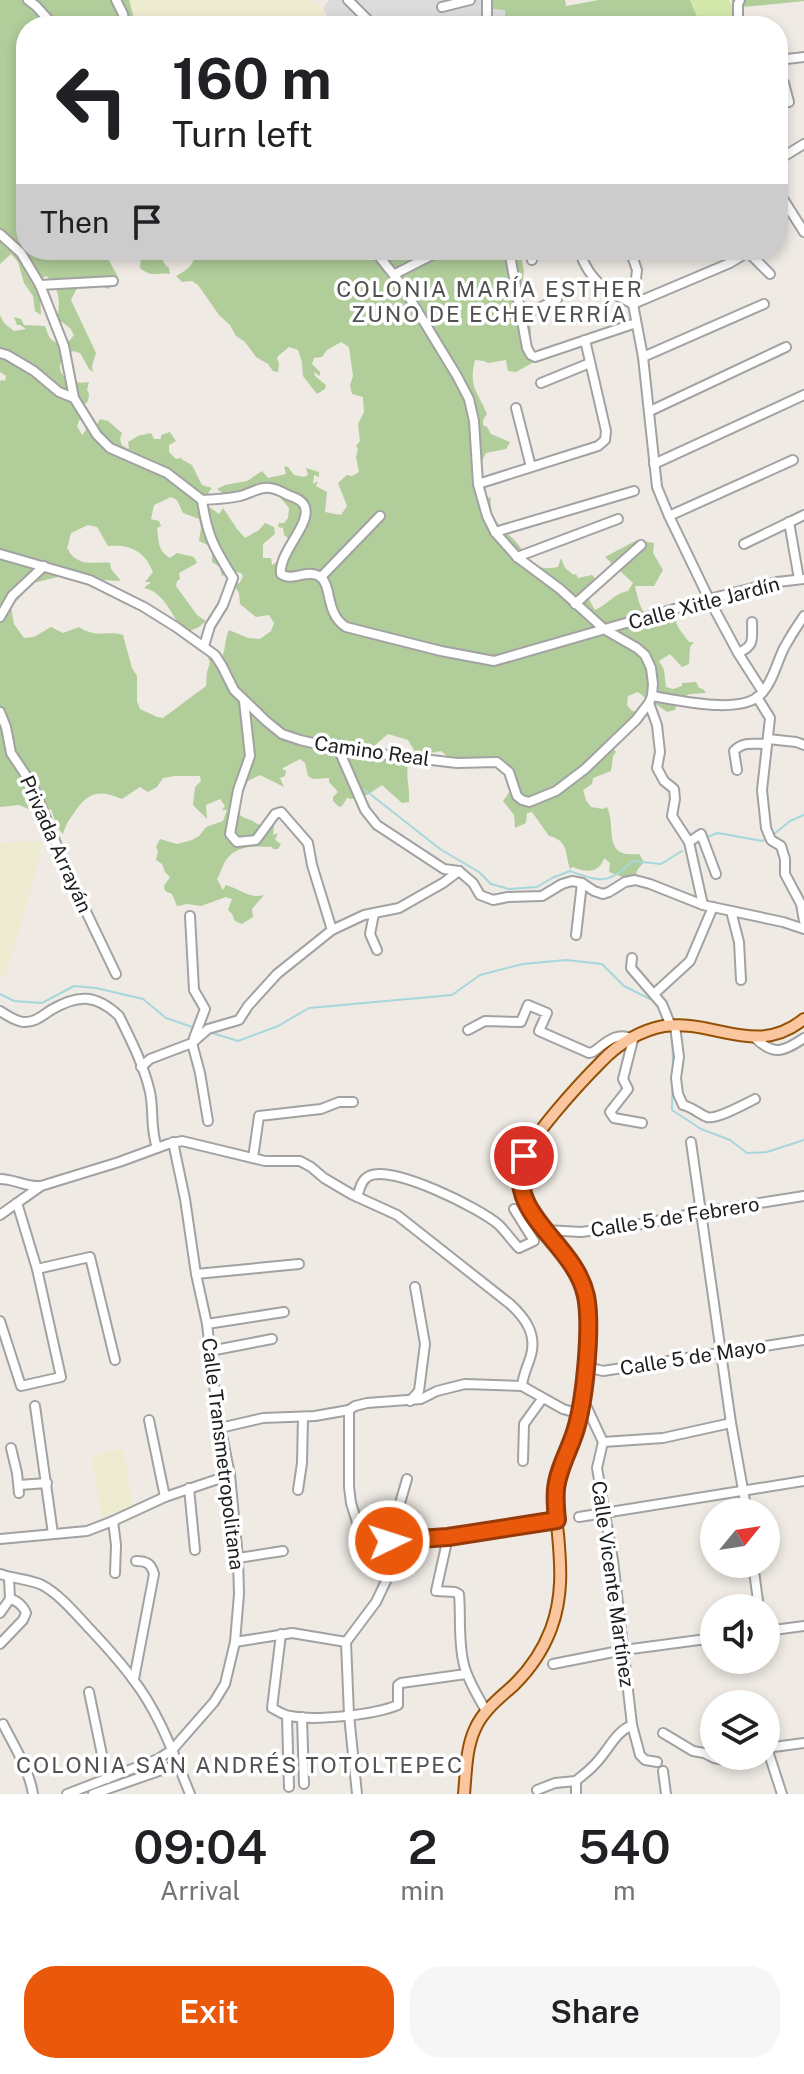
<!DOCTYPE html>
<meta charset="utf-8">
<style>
:root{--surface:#fff;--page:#f6f6f6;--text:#202124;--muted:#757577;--accent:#ea580c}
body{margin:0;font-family:"Public Sans",sans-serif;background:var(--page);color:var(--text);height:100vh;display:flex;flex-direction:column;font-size:30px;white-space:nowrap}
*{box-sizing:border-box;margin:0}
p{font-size:26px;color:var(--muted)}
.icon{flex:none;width:44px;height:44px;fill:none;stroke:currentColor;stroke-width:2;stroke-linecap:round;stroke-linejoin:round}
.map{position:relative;height:1794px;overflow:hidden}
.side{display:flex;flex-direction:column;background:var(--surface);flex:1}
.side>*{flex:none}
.guide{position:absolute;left:16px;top:16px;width:772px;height:244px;border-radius:32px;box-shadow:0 4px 12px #0003;background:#fff;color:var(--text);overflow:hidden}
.needle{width:52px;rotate:60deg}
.tools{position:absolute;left:700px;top:1498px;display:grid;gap:16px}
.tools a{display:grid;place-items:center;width:80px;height:80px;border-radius:50%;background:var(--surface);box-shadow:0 4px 12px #0003;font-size:40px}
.pin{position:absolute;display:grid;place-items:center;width:68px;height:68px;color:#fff;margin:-34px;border:4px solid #fff;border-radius:50%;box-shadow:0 2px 8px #0007}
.me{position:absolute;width:88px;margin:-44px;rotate:86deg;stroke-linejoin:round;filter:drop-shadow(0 0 6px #0008)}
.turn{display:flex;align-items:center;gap:28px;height:168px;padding:0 24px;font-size:36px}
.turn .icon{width:104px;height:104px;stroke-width:2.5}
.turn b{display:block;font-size:56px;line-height:68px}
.then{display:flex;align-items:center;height:76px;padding:0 24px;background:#0003;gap:16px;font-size:30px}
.eta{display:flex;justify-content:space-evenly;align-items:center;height:136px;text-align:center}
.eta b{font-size:48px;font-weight:600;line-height:56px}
.button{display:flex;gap:16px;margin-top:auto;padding:16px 24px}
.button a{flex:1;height:92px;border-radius:32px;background:var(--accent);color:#fff;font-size:32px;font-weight:600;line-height:92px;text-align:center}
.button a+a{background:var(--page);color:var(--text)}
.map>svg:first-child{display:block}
.residential{fill:#dcdbdb}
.farmland{fill:#edebd0}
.grass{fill:#d2e8ab}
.forest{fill:#b0cd9a;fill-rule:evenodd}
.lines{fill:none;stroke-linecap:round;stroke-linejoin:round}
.stream{stroke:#a6d7db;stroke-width:2}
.minor-casing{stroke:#a2a2a2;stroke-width:12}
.major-casing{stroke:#945004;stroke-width:14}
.minor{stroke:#fff;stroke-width:8}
.major{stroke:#f9c69f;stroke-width:10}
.route-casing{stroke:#983908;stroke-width:20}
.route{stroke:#ea580c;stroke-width:14}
.labels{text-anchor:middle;stroke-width:7;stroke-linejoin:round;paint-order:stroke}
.street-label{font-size:20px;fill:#1e1e1e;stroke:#fff}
.neighbourhood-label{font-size:22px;letter-spacing:2px;fill:#515151;stroke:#fff}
</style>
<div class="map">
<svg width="804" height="1794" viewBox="0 0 804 1794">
<rect width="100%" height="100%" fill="#efeae4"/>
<polygon class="residential" points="329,0 492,0 491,9 505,10 505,26 331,26 323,8"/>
<g class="farmland">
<polygon points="122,0 312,0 323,8 331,26 130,26"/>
<polygon points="16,841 43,842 20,929 4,978 0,977 0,844"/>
<polygon points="124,1450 132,1506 102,1518 92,1457 110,1451"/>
</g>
<polygon class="grass" points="690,0 729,0 733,8 733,26 701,26"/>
<g class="forest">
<path d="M0 0H129L136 26H26V250H107V257L118 277 117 283 108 289 91 282 79 284 71 300 96 353 92 366 93 372 89 369 80 353 73 351C46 366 66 387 89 382L87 390 89 394 88 401 81 408V416L77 426 82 435 86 430 82 418 88 417 91 422 97 425 100 419 108 421 122 433 120 439 122 445 128 449 129 448 128 442 138 436 151 433 154 439H161V435L170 432 176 441 169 445V452L176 459 181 458 183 460 192 465 202 485 212 488 208 493 211 500 208 506 219 514 223 508 237 529 245 538 259 530 265 523 274 527 275 534 263 544V558H271L272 565 288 556 291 540 284 535 283 528 278 527 279 523H284L288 518 289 508 278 495C269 495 264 491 256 491 246 490 236 493 227 496L217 489 225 485 247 481 262 471 268 478 286 474 284 466 288 467 294 475 304 477 308 475 306 468 319 472V477L314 475 313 484 318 481 316 486 327 492 325 512 341 515 347 506 338 483 347 475 352 476 359 472 356 457 358 449 356 446 360 441 358 424 364 412 363 397 352 394 350 385 353 376 349 347 341 342 327 350 322 357 314 358 312 364 320 372V376L314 372 315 376 326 385 325 389 317 394 303 376 302 362 298 350 289 347 278 356 277 359 279 363 278 372 273 371 268 364 256 357 245 342 236 336 230 325 219 315 198 285 192 281 182 282 176 276C188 269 197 265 192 250H520L524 271 521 294 523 303 530 316 531 333 528 349 534 362 516 372 508 371 506 360 488 363 484 361 475 360C468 388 478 391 487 414L483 420V425L487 427 491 434 510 442 506 449 486 453 481 463 486 490 484 496 491 498C488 520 503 528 516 542 522 548 526 558 532 563 539 569 550 569 558 567L561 558 565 568 574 575 576 574 578 578 592 575 599 583 586 594 595 610C607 605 615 593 628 591L633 583 605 557 637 540 654 543 653 553 663 570 654 586H635C641 615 647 627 676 610 672 623 682 632 689 642H694L690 647 689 664 682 667 670 654 659 661 664 670 666 687 673 689 682 686V683L696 682 699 688 703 689 706 693 690 694 678 699 675 710 667 712C657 704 648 701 638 692L628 696 627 705 631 710 642 715C639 727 626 737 615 742L614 749 616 752 613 756 611 771 593 778 592 784 583 790 586 800 591 807 603 809 607 807C617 828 601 858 639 854L644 862 638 869 631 885 627 883 628 879 609 872 610 863 604 858C600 873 586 873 573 867L570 869C565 853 568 840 549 836L532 812 527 813 526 823 515 828 514 815 503 801C510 792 515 782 513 771L505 767 452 760 441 751 412 756 414 750 408 740 388 734 373 747 377 751 392 758 391 762 410 756C404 775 410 783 409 802L402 803 382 785C371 792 360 802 347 798L342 806 339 807 333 801V797L338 792 329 782V778L313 779 308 776 305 763 300 759 283 768V770H286L285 776 280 778 284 787 260 775 248 781C244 789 234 806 240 815 243 818 249 819 253 821 261 827 262 826 271 820L274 825 273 835 278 833 275 840 281 844 278 849H273L272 847C255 846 237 845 226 860 222 866 221 873 217 879L223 890 226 885C240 889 249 899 264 895L252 909 253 917 242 924 235 921 232 914 228 910 232 899 226 897 201 906 187 904 177 906 172 894 165 891 164 886 170 877 165 872 162 864 156 860 158 851 156 847 160 839 177 844 192 840 199 836 206 827 223 821 227 810H222L225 806 220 799 206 805 207 819 193 805 195 787 201 781 200 776H175L163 778 157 787 148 792 140 787 122 799C101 790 89 791 76 810 70 819 66 823 63 834L57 827 51 809 48 810 47 806 36 812 19 805 0 807V382L1 380 5 381 6 376 0 372V315L4 323 14 331 26 329 20 325H17L14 317 21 319 24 325 45 326C50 341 51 342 67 344L74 335 70 328 62 322 56 325C60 306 62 289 46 276L39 280 41 315 35 311 33 296 24 283 18 262 11 254 0 264ZM171 497 177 500 183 513 199 519 201 528 199 541 212 547V562L220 567 222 576 231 571 241 573 243 576 239 584 237 580 234 586 239 593 240 604 256 617 269 615 274 623 271 631 260 639 248 638 229 630C223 641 228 655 216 663L211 657 208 658 210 662 207 672 206 686 163 718 157 717 140 709 137 701V676L132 668 123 635C105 630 98 639 79 627L63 633 51 627 34 637 24 638 14 624 11 607 33 583 74 573 90 574 102 580 121 581 111 569 110 563C94 561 82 568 69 552V550L67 549 71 533 88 525 97 527 108 546C130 544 145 551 153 572L145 582H150V584H148L144 588C165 592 172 617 185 633L199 627 206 621 197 615 176 586 177 581 180 579 179 573 197 563 194 557 177 553 170 558C157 550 159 541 157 528L161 526 159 521 151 519 154 505Z"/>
<polygon points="492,0 565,0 566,6 599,0 690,0 701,26 505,26 505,10 491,9"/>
<polygon points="732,0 804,0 804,1 733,8"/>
<path d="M138 250H162C160 257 163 264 169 268L170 274C156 272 152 278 140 268L141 257Z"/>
</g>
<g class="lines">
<g class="stream">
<path d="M365 790 440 849 479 872 491 884 509 889 537 887 552 878 570 871C601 882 607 885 633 861L661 864 682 851"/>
<polyline points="773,835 790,821 804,815"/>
<polyline points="704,838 718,833 762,841 768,838"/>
<polyline points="0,994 14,1001 42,1003 74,986 96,988 143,999 166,1018 195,1028"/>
<polyline points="209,1032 238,1041 278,1026 309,1008 452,995 480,975 523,964 566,960 602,964 624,986 652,1000"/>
<path d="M671 1034C675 1059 672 1085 672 1110L701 1129 730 1140 747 1153 767 1152 804 1140"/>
</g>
<g class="minor-casing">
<g id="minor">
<polyline points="28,0 36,6 54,26"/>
<polyline points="116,0 123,14 125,26"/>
<polyline points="348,0 374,26"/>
<polyline points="442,7 470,0"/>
<polyline points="487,26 487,0"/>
<polyline points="738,26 738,4 740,0"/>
<polyline points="778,60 804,57"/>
<polyline points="778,77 784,83 789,102"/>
<polyline points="778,160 804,144"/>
<polyline points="778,191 804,232"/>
<polyline points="0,234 21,253 40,285 64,346 74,398"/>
<polyline points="509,250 527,348 531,355 535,357 636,323"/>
<polyline points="531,250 532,260"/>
<path d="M579 250C589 281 605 290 633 304L730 263 748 252 770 274"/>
<polyline points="630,250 637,270 633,304 643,357 657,487 669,516 709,599 738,653 763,692"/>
<polyline points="395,274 442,250"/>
<polyline points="40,285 113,281"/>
<polyline points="521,317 557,299"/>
<path d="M0 353 7 355 34 371 59 392 74 398 97 435 110 448 167 473 202 500C215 499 228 499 240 496 248 494 256 489 264 488 273 487 280 491 288 495 293 497 301 499 304 505 314 522 278 552 281 574 292 582 306 569 319 576 333 584 324 613 346 627L441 651 494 661 709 599 777 582 804 579"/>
<polyline points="643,357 764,304"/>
<polyline points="541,383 590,363"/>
<polyline points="516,408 531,467"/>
<polyline points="650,411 786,347"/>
<polyline points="654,464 804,395"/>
<polyline points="478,484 598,446 605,440 606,431 585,340"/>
<path d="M202 500C207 535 214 548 233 578L223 605 210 626 204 646"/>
<polyline points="669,516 793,460"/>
<polyline points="789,522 799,579"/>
<polyline points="495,532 634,491"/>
<polyline points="744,544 804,515"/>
<polyline points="0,554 90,580 144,607 176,627 215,655 222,666 234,690 266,721 282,734 300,740 325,746 371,753 457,763 497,762 509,772 517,796 522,800 529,802 556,791 585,769 636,720 649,703 652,696 653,684 651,668 645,655 637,648 604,629 560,589 517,557 495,532 487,516 478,484 474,421 469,399 457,376 401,284 374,250"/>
<polyline points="517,557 618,519"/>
<polyline points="321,577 380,516"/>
<polyline points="575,604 641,545"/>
<polyline points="0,617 12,596 44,566"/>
<path d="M738 653C755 646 752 639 752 622"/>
<path d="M652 696C678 700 743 716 762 693 773 681 777 662 784 648 790 637 797 626 804 616"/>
<polyline points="757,697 770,718 762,790 766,828 771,840 781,846 785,859 785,874 801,904 804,921"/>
<polyline points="244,701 250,756 238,790 230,834 237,842 256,840 275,814 281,812 308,843 312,865 332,930"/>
<polyline points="649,703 657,725 660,752 657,768 664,781 674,789 675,799 672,816 689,842 703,905"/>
<polyline points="0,712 6,727 11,753 33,786 69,876 116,974"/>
<polyline points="768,739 796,742 804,745"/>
<polyline points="338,748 365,810 377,825 444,869 459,871"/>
<path d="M737 770 734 751C743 741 755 744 767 744"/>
<polyline points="689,842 701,834 716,874"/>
<polyline points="459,871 473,883 480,895 493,900 508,897 542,896 562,884 572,881 582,883 594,891 603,894 609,892 625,882 635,880 650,884 703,905 783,922 804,929"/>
<polyline points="731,911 739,942 741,980"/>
<polyline points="374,914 370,934 377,950"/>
<polyline points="190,916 194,990 205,1009 194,1038"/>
<polyline points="576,935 582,883"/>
<polyline points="632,958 631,968 662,1004 671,1026"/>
<polyline points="654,994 690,961 713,907"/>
<path d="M0 1011C7 1015 15 1021 23 1022 34 1023 42 1016 51 1010 78 994 96 994 119 1016 131 1040 144 1066 150 1092 154 1112 150 1127 157 1148"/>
<path d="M675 1026 679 1057 676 1078 678 1094 683 1105C694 1108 699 1114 707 1117 716 1120 745 1104 755 1099"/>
<path d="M468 1030 485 1021 521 1022 528 1005 547 1013 539 1031 589 1053 593 1052C606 1043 615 1032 631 1038"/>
<polyline points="634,1036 623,1079 628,1089 610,1112 614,1118 642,1123"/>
<path d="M755 1038C774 1056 783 1052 804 1038"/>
<polyline points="192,1043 200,1073 208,1121"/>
<polyline points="141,1067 150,1059 192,1043 208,1029 239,1020 248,1006 277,974 332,930 364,915 399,908 443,883 459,871"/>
<polyline points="691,1142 731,1423 747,1512"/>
<polyline points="253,1158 259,1116 321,1109 339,1102 353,1102"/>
<path d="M0 1179C14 1179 26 1187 40 1186"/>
<path d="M357 1197C360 1189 361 1180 369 1176 391 1164 480 1208 499 1225 506 1232 512 1241 519 1248L534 1241 514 1209"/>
<path d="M0 1215 41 1186 119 1162 168 1144 182 1141 265 1161H300L311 1167 324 1178 351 1194 397 1215 510 1304C524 1317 537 1333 531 1355 528 1366 523 1374 522 1386"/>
<polyline points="546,1230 581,1232 636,1225 702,1212 804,1196"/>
<polyline points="37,1269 90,1257 115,1360"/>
<polyline points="196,1274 299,1264"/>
<polyline points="0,1321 21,1386 61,1377 37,1269 17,1203"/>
<polyline points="207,1324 284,1312"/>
<polyline points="210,1351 272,1339"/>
<polyline points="586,1361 595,1369 603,1371 804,1340"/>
<polyline points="582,1397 603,1442 597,1468 613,1560 632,1725 640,1755 645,1760 657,1762"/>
<polyline points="410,1401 419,1391 425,1344 415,1287"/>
<polyline points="35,1406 53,1534"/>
<polyline points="349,1410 349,1487 351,1503 361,1535 383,1572 386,1581 376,1602 346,1642 349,1715 357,1794"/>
<polyline points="149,1420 165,1497"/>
<polyline points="220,1428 263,1418 315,1416 349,1410 355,1406 367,1403 421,1399 437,1391 465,1384 522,1386 563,1409 580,1414"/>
<polyline points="603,1442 663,1438 731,1423"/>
<polyline points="11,1448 17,1473 19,1493"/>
<polyline points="523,1461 524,1424 542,1399"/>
<polyline points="19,1485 47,1483"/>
<polyline points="189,1488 195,1550"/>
<polyline points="298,1490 302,1463 303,1417"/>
<polyline points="579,1517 804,1481"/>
<polyline points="113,1521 116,1545 115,1573"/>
<path d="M448 1537 436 1591 455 1592 459 1594C461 1617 458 1642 464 1665 468 1681 478 1696 486 1711"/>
<polyline points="0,1539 87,1531 113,1521 165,1497 230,1475"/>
<polyline points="389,1541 407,1479"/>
<polyline points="367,1548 381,1541 448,1537 557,1520"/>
<polyline points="238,1558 283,1551"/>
<polyline points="753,1564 759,1608"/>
<path d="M0 1574C14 1579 29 1579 42 1585 59 1594 74 1612 88 1627 103 1643 119 1660 132 1678 159 1712 174 1755 190 1794"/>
<polyline points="0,1613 10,1599 9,1578"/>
<polyline points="766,1631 804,1626"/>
<path d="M281 1634 272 1708C278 1711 283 1715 290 1716 315 1721 374 1715 398 1705V1685L401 1683 466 1674"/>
<polyline points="235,1642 292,1633 346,1642"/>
<path d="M0 1644 23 1620 26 1613C24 1607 17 1600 10 1599"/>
<polyline points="553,1664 624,1650 714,1638"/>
<path d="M134 1679 154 1574C151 1563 146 1561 136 1561"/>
<polyline points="89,1692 107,1779"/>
<polyline points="287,1716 289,1787"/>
<polyline points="302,1717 304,1784"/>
<path d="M3 1724C14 1746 29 1769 33 1794"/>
<polyline points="663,1733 693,1751 704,1753 714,1758 730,1761 742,1756"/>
<polyline points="766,1748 804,1743"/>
<polyline points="767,1748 782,1794"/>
<polyline points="663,1771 666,1794"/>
<path d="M576 1781C583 1775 590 1770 596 1763 609 1750 614 1733 632 1725"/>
<polyline points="576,1781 576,1794"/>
<polyline points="537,1790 555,1783 576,1781"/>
<polyline points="67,1794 158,1759 172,1750 214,1702 225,1684 235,1642 239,1594 238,1558 230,1475 217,1410 207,1324 196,1274 185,1199 173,1142"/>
<polyline points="93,1794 179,1764"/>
</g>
</g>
<g class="major-casing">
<path id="major" d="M464 1794C466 1773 466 1748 475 1729 483 1710 501 1697 515 1684 531 1668 543 1650 551 1629 563 1597 561 1567 558 1534 556 1518 554 1501 556 1485 559 1466 571 1448 576 1428 583 1406 584 1380 586 1357 588 1333 591 1308 583 1285 569 1242 511 1215 521 1165 525 1142 583 1080 602 1061 618 1044 641 1030 664 1026 715 1019 756 1058 804 1019"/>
</g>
<use href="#minor" class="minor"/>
<use href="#major" class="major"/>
</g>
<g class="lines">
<g class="route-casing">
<path id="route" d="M389 1541 448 1537 557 1520C556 1510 555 1499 556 1489 558 1467 572 1446 577 1425 585 1395 592 1326 586 1296 574 1241 504 1216 524 1156"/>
</g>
<use href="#route" class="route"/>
</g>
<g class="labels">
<g class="street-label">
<text transform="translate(704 603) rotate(-15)" y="7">Calle Xitle Jardín</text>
<text transform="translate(372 751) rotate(8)" y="7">Camino Real</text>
<text transform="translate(56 844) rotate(66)" y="7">Privada Arrayán</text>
<text transform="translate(675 1217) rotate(-9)" y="7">Calle 5 de Febrero</text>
<text transform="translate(693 1357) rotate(-9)" y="7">Calle 5 de Mayo</text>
<text transform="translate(223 1454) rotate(83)" y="7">Calle Transmetropolitana</text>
<text transform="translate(613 1584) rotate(82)" y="7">Calle Vicente Martínez</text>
</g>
<g class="neighbourhood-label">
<text x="490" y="297">COLONIA MARÍA ESTHER<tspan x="490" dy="25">ZUNO DE ECHEVERRÍA</tspan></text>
<text x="240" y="1773">COLONIA SAN ANDRÉS TOTOLTEPEC</text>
</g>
</g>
</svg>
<div class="tools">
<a><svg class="needle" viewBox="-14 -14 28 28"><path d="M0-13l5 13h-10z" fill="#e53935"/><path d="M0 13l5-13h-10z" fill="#757577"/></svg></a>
<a><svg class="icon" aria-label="sound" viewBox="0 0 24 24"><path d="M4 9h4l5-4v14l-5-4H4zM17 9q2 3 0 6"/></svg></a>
<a><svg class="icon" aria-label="layers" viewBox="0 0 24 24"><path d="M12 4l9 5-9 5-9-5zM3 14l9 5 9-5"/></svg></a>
</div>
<div class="pin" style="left:524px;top:1156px;background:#d93025"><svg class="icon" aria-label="arrive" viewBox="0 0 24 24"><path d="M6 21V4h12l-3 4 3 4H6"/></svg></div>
<svg class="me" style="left:389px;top:1541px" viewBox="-20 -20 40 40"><circle r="17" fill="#ea580c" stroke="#fff" stroke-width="3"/><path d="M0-11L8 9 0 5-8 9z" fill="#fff"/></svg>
<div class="guide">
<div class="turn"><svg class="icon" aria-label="left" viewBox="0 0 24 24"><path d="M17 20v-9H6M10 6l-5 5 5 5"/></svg><div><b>160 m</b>Turn left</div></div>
<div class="then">Then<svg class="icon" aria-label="arrive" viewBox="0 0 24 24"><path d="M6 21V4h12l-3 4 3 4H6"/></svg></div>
</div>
</div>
<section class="side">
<div class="eta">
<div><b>09:04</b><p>Arrival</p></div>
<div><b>2</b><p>min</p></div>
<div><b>540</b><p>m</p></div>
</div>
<div class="button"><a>Exit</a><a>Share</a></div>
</section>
